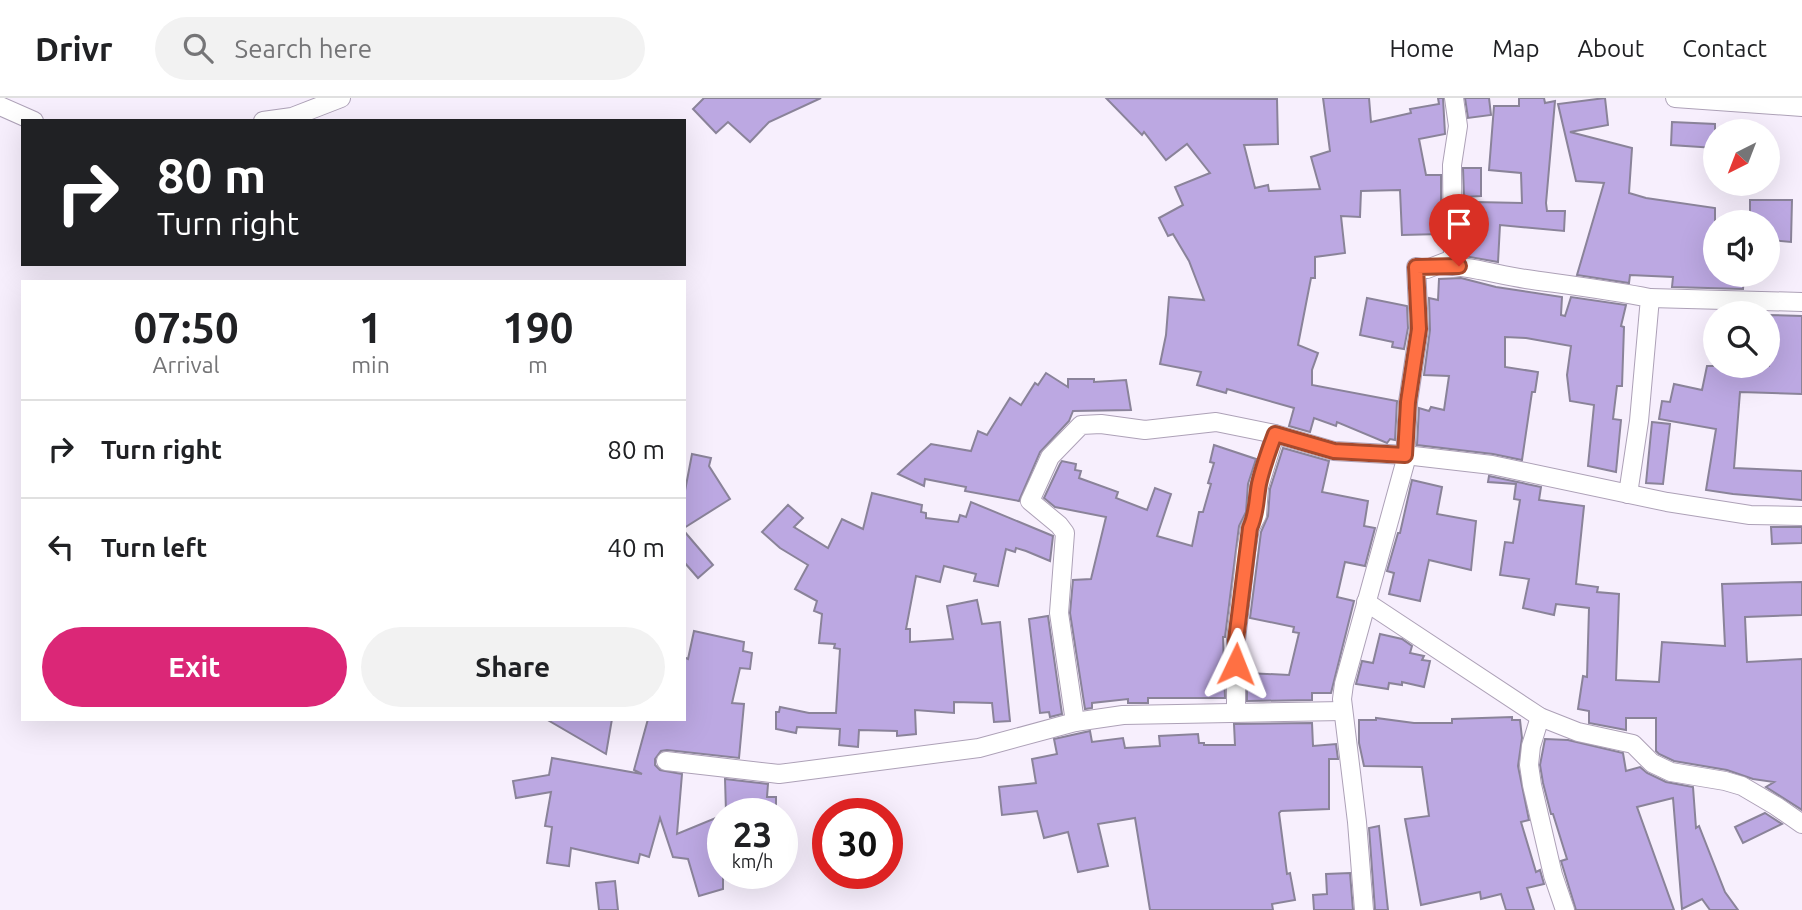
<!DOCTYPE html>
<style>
:root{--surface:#fff;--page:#f2f2f2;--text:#202124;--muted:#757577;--line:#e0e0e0;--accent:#db2777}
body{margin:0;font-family:Ubuntu,sans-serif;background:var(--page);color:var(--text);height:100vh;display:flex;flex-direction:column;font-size:26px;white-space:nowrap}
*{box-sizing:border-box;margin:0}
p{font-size:23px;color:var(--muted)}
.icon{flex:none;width:38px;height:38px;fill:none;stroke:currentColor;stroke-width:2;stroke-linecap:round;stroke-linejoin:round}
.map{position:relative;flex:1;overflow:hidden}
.panel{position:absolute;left:21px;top:182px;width:665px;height:441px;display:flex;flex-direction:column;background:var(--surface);border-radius:0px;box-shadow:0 7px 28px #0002}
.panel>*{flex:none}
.top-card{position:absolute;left:21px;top:21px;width:665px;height:147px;border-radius:0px;box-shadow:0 7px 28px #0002;background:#202124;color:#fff;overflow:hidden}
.needle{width:46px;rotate:222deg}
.buttons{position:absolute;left:1703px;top:21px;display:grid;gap:14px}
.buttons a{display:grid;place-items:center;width:77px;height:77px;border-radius:50%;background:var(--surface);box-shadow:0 7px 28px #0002;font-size:35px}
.speed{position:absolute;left:707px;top:700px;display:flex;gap:14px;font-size:35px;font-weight:700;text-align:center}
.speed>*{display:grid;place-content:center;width:91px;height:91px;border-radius:50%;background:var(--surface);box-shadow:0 7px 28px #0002;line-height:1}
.speed small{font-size:18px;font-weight:400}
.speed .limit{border:10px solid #d22;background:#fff;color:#111}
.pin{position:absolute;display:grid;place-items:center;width:60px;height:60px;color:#fff;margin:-72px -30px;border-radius:50% 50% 50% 0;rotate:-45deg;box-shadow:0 0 7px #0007}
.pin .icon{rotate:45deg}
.me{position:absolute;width:77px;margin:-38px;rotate:2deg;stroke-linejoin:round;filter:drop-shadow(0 0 5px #0008)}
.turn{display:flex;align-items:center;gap:24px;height:147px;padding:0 21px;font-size:32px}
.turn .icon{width:91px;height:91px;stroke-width:2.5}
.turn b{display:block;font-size:49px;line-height:60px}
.eta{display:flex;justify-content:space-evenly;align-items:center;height:119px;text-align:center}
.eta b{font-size:42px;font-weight:700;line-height:49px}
.button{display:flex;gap:14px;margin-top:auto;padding:14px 21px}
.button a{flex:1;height:80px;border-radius:42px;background:var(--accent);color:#fff;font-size:28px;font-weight:700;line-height:80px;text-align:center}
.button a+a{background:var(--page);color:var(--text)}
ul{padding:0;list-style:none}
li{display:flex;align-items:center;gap:21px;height:98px;padding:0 21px;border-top:2px solid var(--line)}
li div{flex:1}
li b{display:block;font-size:26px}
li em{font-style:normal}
header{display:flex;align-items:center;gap:42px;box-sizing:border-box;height:98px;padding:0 35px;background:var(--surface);border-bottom:2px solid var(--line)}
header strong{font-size:33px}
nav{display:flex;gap:38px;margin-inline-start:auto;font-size:24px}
.search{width:490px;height:63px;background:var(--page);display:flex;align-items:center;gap:18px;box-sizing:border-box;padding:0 24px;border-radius:38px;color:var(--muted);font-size:26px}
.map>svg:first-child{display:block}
.building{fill:#bca8e2;stroke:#8a8399;stroke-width:2}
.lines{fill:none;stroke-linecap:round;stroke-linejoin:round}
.minor-casing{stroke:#ada1b7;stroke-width:20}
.minor{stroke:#fff;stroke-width:18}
.route-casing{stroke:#a6492c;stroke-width:18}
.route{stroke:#ff7043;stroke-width:12}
</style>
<header>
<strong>Drivr</strong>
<div class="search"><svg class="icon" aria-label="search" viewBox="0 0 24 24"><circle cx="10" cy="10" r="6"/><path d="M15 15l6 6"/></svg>Search here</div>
<nav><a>Home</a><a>Map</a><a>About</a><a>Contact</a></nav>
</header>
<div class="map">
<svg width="1802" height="812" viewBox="0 0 1802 812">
<rect width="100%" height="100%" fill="#f7effd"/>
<g class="building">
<polygon points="704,0 821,0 769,24 750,44 728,24 716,35 693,11"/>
<polygon points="1106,0 1277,1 1278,46 1244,47 1255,90 1268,87 1269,93 1320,91 1311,59 1330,53 1323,0 1369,0 1371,24 1411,15 1410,11 1439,6 1438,0 1443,0 1445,36 1419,41 1426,77 1441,77 1441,136 1402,137 1400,92 1361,93 1360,119 1341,118 1345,155 1315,159 1315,180 1311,180 1298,247 1318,255 1312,272 1312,287 1397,303 1395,342 1390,341 1387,345 1337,324 1336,328 1314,320 1310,334 1289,328 1294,310 1227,291 1226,295 1197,287 1201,274 1160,266 1166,237 1169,199 1204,202 1189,163 1173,136 1168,138 1159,120 1183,107 1175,89 1210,75 1187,46 1166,62 1144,34 1142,37"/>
<polygon points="1465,0 1489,0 1491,17 1468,20"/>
<polygon points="1519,0 1544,0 1545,5 1555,3 1546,105 1547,113 1565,113 1564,133 1500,127 1498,164 1464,158 1464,142 1475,142 1476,104 1522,105 1521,75 1489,72 1494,8 1519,8"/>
<polygon points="1605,0 1608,27 1570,34 1632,50 1629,95 1646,100 1715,110 1715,177 1739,177 1739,180 1744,180 1743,191 1672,189 1673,179 1630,177 1629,185 1577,177 1604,85 1576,83 1558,6"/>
<polygon points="1672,24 1715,26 1715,50 1671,47"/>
<polygon points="1463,70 1481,70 1481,98 1464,99"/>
<polygon points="1750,102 1792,102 1791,144 1768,142 1768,124 1750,124"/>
<polygon points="1461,180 1496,189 1562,199 1561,217 1565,218 1571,199 1626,207 1621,228 1624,229 1622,288 1617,288 1613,321 1621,322 1616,374 1588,368 1594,307 1570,303 1567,277 1571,248 1526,240 1505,239 1505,269 1538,274 1535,294 1532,294 1522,362 1493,356 1417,347 1419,310 1429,313 1431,309 1444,312 1449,278 1424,277 1430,232 1429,200 1438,202 1439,181"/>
<polygon points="1367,200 1407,208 1408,230 1404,251 1392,249 1393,244 1360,237"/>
<polygon points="1768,217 1802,218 1802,296 1740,294 1734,370 1802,373 1802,402 1733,396 1706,392 1716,331 1659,321 1662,303 1670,304 1674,286 1702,292 1707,268 1769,268 1770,235 1768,235"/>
<polygon points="1046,275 1068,289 1068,281 1094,281 1094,284 1126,282 1131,312 1073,313 1069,323 1040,354 1019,403 965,393 966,389 925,381 924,388 898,376 931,346 971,353 978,333 987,337 1010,300 1021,307 1035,285 1038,287"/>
<polygon points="1652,324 1670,326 1663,386 1646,385"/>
<polygon points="1214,347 1256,361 1248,386 1246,414 1239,428 1225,539 1223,539 1225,600 1148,600 1148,605 1128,605 1128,601 1092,605 1092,610 1085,611 1070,515 1073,482 1091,481 1106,419 1055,409 1044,400 1060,366 1062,363 1076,366 1075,372 1081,373 1079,380 1118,394 1116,400 1147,412 1155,390 1171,396 1157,438 1192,448 1199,414 1203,414 1211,386 1208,385 1214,365 1210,364"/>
<polygon points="1283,350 1329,363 1322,394 1368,403 1364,428 1375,430 1365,468 1345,464 1337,499 1354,503 1331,595 1312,595 1312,602 1247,603 1247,575 1289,577 1299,535 1293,534 1294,529 1250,520 1261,434 1268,418 1270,391"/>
<polygon points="692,356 711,360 709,368 730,401 684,430 684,398"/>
<polygon points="1489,378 1541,389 1539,402 1584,408 1576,486 1598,489 1597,494 1619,496 1616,582 1659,584 1662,544 1725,548 1722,486 1802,484 1802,517 1745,519 1747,564 1802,561 1802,712 1766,689 1774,684 1753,681 1727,672 1674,663 1659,656 1656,653 1656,620 1626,620 1626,632 1589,625 1589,613 1578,611 1583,578 1587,579 1589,510 1556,506 1554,517 1523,510 1529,481 1500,477 1505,444 1513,445 1520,402 1514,401 1516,386 1488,384"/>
<polygon points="1412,382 1442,389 1437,416 1476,423 1471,472 1429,462 1420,503 1389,496 1394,475 1387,473 1398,435 1400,435"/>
<polygon points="872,395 922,407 921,414 926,415 926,420 958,424 960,417 966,419 971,404 1053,438 1050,463 1026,453 1016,450 1015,454 1006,451 998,488 974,483 976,476 944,468 940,484 916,478 906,531 910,531 910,544 953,541 947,508 977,502 982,526 1000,524 1010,623 994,624 992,605 954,604 954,615 915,612 916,636 897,638 897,633 859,632 858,649 839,647 840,631 797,629 796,635 776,631 776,614 779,614 780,609 809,615 836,615 840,551 834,550 835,546 819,545 822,516 814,513 817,503 795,491 808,467 780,450 762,434 788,407 803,420 794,429 828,450 842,421 863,431"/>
<polygon points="1771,429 1802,429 1802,445 1772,446"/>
<polygon points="684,433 713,467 698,480 684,464"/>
<polygon points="1048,518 1062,616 1050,619 1049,614 1040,615 1029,521"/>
<polygon points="694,533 744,544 743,553 752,555 750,571 740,570 732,605 744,606 739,660 667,652 661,653 655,661 655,667 660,672 682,676 677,736 723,717 723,791 699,798 688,761 673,759 660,720 649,759 640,756 638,765 571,750 569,768 547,765 552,729 545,728 551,694 516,700 513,683 549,677 552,660 642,676 634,672 648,621 684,621 684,559 688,561"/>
<polygon points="1380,536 1402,541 1412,548 1410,555 1424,558 1422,562 1430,563 1424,589 1402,584 1402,587 1389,585 1388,591 1356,586 1362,563 1373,565"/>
<polygon points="1512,619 1512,622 1520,622 1522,640 1518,668 1529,722 1521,724 1536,774 1540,772 1544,786 1527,790 1534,812 1506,812 1501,796 1481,801 1480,794 1421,807 1405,721 1429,718 1422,669 1364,668 1359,645 1359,622 1376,622 1376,620 1414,625 1452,625 1452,621"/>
<polygon points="546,621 612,621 606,656"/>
<polygon points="1312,625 1313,648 1336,646 1338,661 1329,661 1329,711 1281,713 1279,715 1287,776 1290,775 1295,802 1272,806 1273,812 1150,812 1135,720 1098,726 1108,768 1078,774 1068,734 1044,740 1037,713 1002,717 999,689 1036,685 1032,661 1057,656 1054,641 1090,633 1092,644 1123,640 1125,650 1160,648 1159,638 1198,636 1199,645 1204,645 1204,647 1235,647 1234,626"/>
<polygon points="1545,641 1568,642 1623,655 1626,673 1640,669 1647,675 1666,684 1693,689 1696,730 1699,728 1725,794 1738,812 1710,812 1702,801 1682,811 1673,700 1637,709 1674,812 1576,812 1561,763 1567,761 1553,716 1551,716 1543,685 1540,667"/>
<polygon points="725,681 768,686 767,699 776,699 776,715 726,714"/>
<polygon points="1765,715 1782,726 1743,745 1735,729"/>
<polygon points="1379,728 1388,812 1375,812 1369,730"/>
<polygon points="1350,775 1353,812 1314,812 1313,797 1327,796 1326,776"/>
<polygon points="615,783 618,812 599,812 596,785"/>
</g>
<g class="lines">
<g class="minor-casing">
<g id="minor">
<polyline points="1675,0 1802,9"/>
<polyline points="0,8 34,23"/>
<polyline points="263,23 292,19 341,0"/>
<path d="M1441 167C1470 168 1498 177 1526 181 1568 187 1609 192 1650 200L1639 323 1628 396"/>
<polyline points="1650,200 1802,204"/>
<polyline points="1366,504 1540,619 1578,634 1633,646 1652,665 1671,674 1725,683 1742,688 1776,708 1802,726"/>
<polyline points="1236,614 1236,542 1246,454 1250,430 1257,417 1259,389 1275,336"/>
<polyline points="1540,619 1531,648 1529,667 1532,687 1553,777 1565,812"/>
<polyline points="1075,624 1059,515 1065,435 1059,427 1030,403 1050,359 1081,327 1101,326 1145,332 1216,324 1275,336 1334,353 1405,357 1492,367 1667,404 1750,417 1802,418"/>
<polyline points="666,663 779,676 979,650 1075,624 1123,617 1343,613"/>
<polyline points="1364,812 1357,724 1342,601 1344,586 1405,365 1408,304 1419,231 1416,169 1427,171 1453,161 1452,67 1458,28 1454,0"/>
</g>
</g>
<use href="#minor" class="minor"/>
</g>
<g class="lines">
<g class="route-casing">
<path id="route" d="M1236 566V542L1250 430C1257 415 1256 402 1259 386 1263 368 1269 352 1275 336L1334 353 1405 357 1408 304 1419 231 1416 169 1459 168"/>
</g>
<use href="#route" class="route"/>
</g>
</svg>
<div class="buttons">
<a><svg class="needle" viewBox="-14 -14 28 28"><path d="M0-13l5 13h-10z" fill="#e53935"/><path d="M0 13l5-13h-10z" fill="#757577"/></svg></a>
<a><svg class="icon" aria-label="sound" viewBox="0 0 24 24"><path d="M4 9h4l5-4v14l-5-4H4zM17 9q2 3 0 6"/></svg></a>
<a><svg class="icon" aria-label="search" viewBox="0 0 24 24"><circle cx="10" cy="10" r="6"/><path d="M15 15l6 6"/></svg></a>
</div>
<div class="speed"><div>23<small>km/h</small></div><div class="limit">30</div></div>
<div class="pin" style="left:1459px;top:168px;background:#d93025"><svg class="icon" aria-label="arrive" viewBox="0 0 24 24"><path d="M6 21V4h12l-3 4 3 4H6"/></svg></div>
<svg class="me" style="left:1236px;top:566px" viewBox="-20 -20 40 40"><path d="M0-17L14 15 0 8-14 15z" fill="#ff7043" stroke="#fff" stroke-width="4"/></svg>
<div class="top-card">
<div class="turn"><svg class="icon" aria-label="right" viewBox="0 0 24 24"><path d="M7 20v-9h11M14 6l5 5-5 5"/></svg><div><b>80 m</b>Turn right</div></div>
</div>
<section class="panel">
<div class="eta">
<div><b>07:50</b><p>Arrival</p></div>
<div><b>1</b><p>min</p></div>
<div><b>190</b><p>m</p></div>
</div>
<ul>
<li><svg class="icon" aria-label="right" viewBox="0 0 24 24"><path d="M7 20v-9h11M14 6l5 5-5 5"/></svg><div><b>Turn right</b></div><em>80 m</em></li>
<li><svg class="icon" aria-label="left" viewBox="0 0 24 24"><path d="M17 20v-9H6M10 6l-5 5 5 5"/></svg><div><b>Turn left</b></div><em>40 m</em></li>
</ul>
<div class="button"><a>Exit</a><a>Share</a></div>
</section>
</div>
